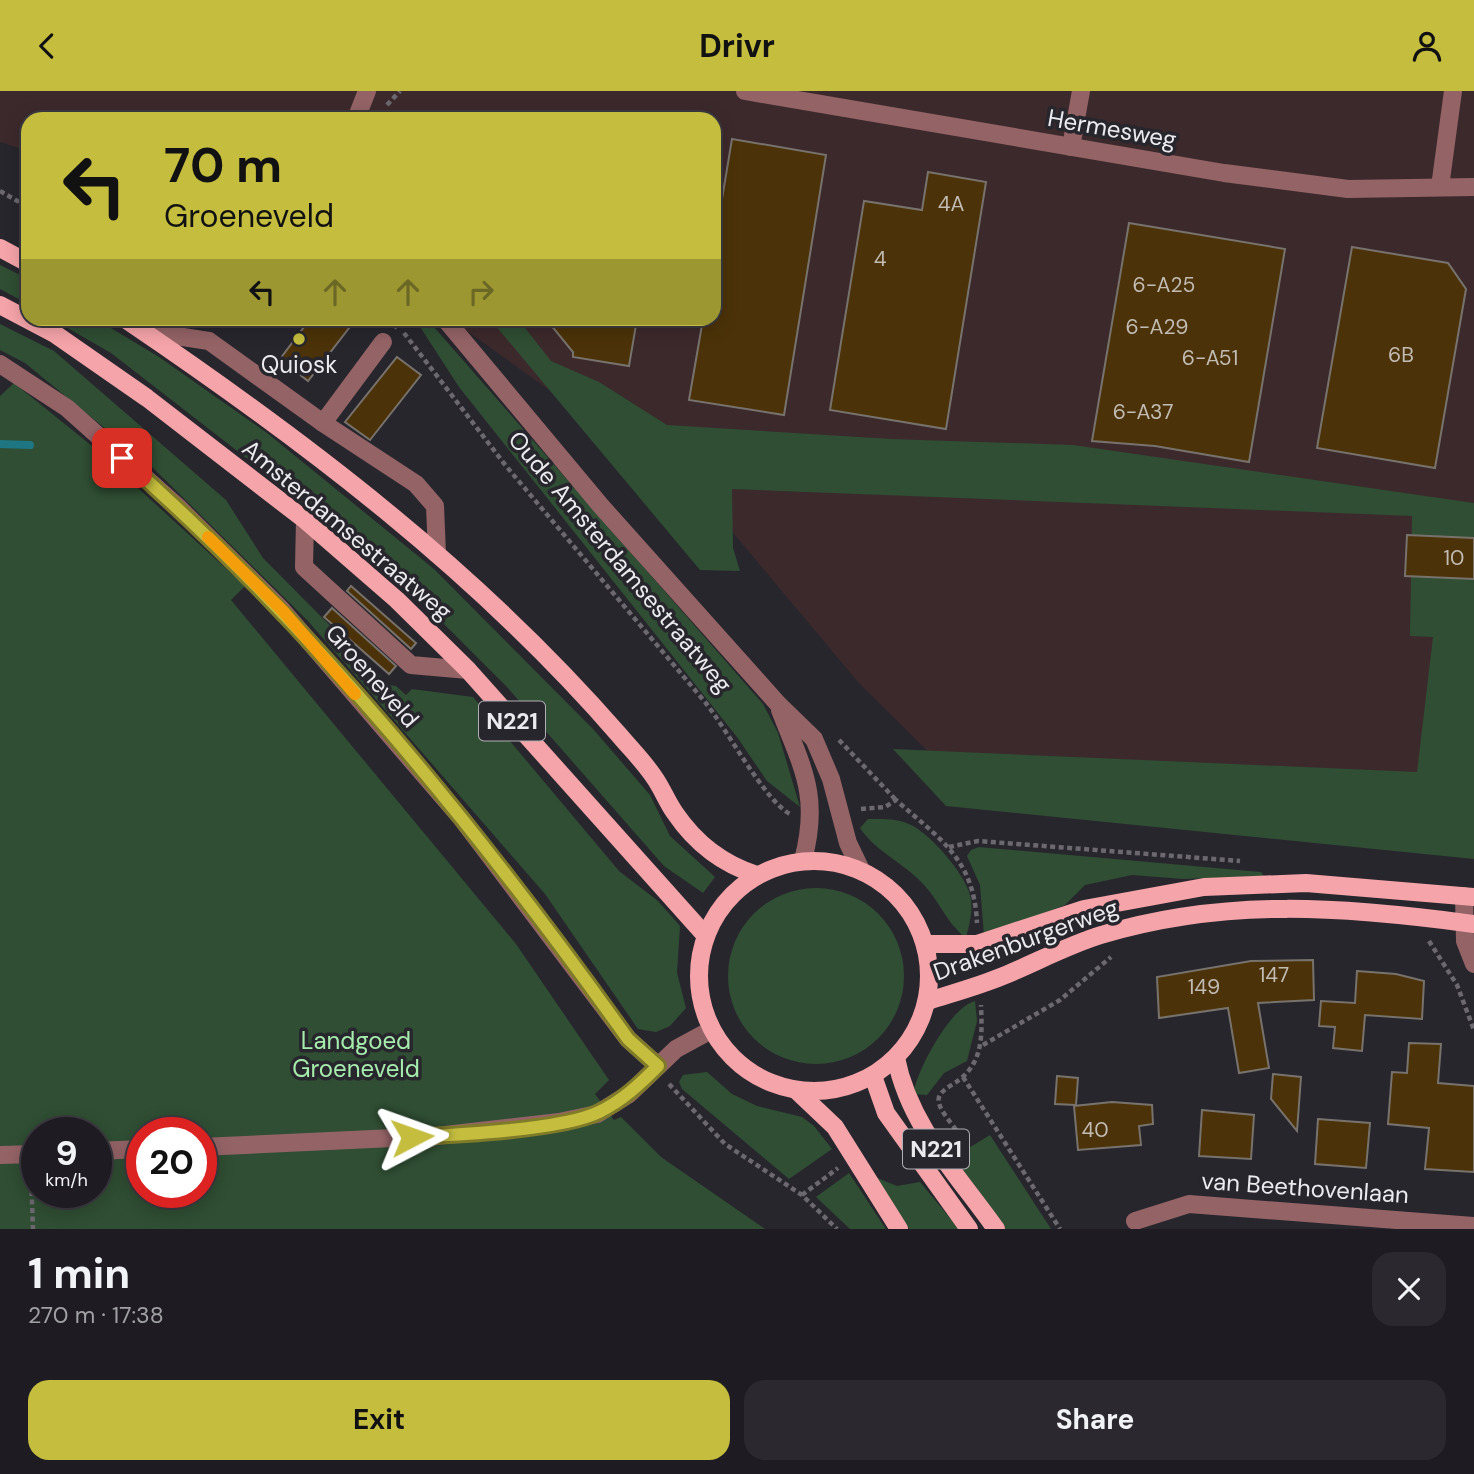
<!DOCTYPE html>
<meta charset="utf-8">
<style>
:root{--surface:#1e1c22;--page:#2b292f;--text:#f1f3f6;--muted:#a1a1a5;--line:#3c3a40;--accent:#c4bd3e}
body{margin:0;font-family:"DM Sans",sans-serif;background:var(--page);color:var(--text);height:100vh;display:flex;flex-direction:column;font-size:26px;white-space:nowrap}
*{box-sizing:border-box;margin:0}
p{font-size:23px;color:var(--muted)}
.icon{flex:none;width:38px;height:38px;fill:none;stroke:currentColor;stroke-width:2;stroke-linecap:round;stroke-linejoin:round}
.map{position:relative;height:1138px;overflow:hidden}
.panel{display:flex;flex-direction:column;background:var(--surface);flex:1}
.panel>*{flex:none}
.hud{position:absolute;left:21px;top:21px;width:700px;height:214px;border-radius:21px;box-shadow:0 4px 18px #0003,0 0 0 2px var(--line);background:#c4bd3e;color:#111;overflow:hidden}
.speed{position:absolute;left:21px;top:1026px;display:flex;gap:14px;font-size:35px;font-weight:700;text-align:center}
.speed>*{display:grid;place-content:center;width:91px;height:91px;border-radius:50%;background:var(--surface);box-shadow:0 4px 18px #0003,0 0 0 2px var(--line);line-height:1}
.speed small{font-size:18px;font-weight:400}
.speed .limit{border:10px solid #d22;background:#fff;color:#111}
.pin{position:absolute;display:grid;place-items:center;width:60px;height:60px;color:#fff;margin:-30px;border-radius:14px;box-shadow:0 4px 10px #0006}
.me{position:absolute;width:77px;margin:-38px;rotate:86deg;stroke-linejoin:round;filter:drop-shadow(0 0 5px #0008)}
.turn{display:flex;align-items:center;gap:24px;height:147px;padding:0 28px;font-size:32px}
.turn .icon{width:91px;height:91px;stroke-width:2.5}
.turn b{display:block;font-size:49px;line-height:60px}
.lanes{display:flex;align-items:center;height:66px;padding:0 28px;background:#0003;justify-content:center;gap:35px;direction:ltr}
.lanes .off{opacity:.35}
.round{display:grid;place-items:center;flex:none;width:74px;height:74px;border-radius:21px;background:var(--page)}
.overview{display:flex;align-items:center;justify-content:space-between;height:119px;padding:0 28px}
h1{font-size:42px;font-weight:700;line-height:52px}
.cta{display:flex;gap:14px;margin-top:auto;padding:14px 28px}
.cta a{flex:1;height:80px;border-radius:21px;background:var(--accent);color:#111;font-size:28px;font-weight:700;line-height:80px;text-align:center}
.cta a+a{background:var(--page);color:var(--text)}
header{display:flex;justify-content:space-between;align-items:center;height:91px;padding:0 28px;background:var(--accent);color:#111;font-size:32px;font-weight:700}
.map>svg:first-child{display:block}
.industrial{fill:#3c292c}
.green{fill:#2f4e33;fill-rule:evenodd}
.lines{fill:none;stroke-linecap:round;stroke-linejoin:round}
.stream{stroke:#1d7681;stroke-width:8}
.building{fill:#4b3208;stroke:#78726c;stroke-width:2}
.path{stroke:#6b696f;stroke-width:4.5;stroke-dasharray:5 3.5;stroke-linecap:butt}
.minor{stroke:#946366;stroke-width:18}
.major{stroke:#f5a4a9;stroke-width:18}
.route-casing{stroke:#7f7b28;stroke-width:18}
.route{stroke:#c4bd3e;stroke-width:12}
.slow{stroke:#f59e0b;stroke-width:12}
.poi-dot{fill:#c4bd3e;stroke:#28262d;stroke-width:2.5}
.labels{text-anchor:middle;stroke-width:7;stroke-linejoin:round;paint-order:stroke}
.number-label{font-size:21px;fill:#c3bcb4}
.shield{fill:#28262d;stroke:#b0afb4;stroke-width:2}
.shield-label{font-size:23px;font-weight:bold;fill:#ebeaee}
.street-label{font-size:24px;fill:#ebeaee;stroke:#28262d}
.poi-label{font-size:24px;fill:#ebeaee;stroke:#28262d}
.park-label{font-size:24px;fill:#a6ecad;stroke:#28262d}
</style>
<header><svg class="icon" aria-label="back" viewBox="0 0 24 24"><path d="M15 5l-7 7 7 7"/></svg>Drivr<svg class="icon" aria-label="person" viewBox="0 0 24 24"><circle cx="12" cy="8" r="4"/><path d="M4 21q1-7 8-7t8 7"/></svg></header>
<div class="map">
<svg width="1474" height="1138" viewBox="0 0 1474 1138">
<rect width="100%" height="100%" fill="#28262d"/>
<polygon class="industrial" points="0,0 1474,0 1474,722 983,715 858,591 709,413 450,228 714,228 714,28 28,28 28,60 0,51"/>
<g class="green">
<polygon points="0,174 28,188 28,213 0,198"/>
<polygon points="52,228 96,228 159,266 267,342 434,478 593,638 650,704 670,745 715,786 703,802 664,775 507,596 426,515 258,376 111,262"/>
<polygon points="415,228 427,228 763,613 778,642 800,716 767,690 737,646 459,296"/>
<polygon points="490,228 518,228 551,270 599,291 667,334 891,348 1073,354 1474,412 1474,768 946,715 893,658 1417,681 1433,546 1410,545 1412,425 732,398 733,457 740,480 700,479"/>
<polygon points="0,233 54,260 226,409 263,467 389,594 396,595 406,604 412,598 473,606 619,780 658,810 680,835 677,882 686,917 670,935 656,941 638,938 545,803 308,530 151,375 25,272 0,259"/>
<path d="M14 292 92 355 245 495 231 509 516 853 609 989 595 1003 614 1029 621 1026 661 1066 765 1138H0V305ZM37 1041H96V1101H37ZM142 1041H201V1101H142Z"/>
<path d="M868 728C882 728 898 727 911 734 931 743 969 787 971 809 973 822 969 834 966 847 947 832 940 812 925 795 905 772 877 762 860 737Z"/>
<polygon points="979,756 1261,781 1264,785 1183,788 1132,784 1085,794 1065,814 984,845 980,794 967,765 971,759"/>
<circle cx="816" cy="885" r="88"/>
<path d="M975 910 977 930 967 970 944 982 927 1004 913 1003C918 977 950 917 975 910Z"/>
<polygon points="707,981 732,1003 757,1015 802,1026 814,1035 832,1058 789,1088 682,998 679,991 683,984"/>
<polygon points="990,1044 1051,1138 1005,1138 954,1066"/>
<polygon points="849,1082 886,1138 850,1138 816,1106"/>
<polygon points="875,1086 897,1095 920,1091 959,1138 909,1138"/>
</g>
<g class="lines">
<polyline class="stream" points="0,353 30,354"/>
</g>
<g class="building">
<polygon points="732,48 826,64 784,324 689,309 703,228 714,228 714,156"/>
<polygon points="928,81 986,91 946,338 830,319 864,110 922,119"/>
<polygon points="1129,132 1285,158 1249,371 1155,355 1092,350"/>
<polygon points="1352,156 1448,172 1466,198 1435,377 1317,357"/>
<polygon points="310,228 356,228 308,290 280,268"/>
<polygon points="546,228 637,228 629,275 573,266 573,261"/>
<polygon points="397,266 421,284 370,349 345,331"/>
<polygon points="1407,444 1474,447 1474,488 1405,485"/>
<polygon points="351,495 416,552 411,558 347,500"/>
<polygon points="332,517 396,575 389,583 324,526"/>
<polygon points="1313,869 1314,909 1258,912 1269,977 1239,982 1228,917 1159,927 1157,886 1251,870"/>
<polygon points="1357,880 1396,883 1424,890 1422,928 1365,924 1362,960 1333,957 1335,936 1319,935 1321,910 1355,912"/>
<polygon points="1409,952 1441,953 1438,992 1474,995 1474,1081 1425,1078 1429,1037 1388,1033 1392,981 1407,982"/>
<polygon points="1273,983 1301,986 1297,1040 1271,1008"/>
<polygon points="1057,985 1078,987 1076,1014 1055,1013"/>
<polygon points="1112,1011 1152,1014 1153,1033 1139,1035 1141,1054 1078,1059 1074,1015"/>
<polygon points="1202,1019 1254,1024 1251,1068 1199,1065"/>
<polygon points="1318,1028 1370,1032 1366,1077 1315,1073"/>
</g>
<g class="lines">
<g class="path">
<polyline points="387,14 400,0"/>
<polyline points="0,100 28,116"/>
<polyline points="394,237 403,228"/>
<path d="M404 242 506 375 705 611C726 637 765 710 790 723"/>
<polyline points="839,649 896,709"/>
<path d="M861 718 885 716 896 709C941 749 974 768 977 832"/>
<polyline points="949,756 978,750 1240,770"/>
<polyline points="1429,850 1457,894 1474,939"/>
<polyline points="983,954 1060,909 1111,866"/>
<polyline points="963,986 1060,1138"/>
<polyline points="669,993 725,1053 802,1104 837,1138"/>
<path d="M955 1047 956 1039C951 1031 936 1016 939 1006 942 998 953 994 959 989 984 970 982 942 981 914"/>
<polyline points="31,1083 33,1138"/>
<polyline points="802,1104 838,1077"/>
</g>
<g class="minor">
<polyline points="745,0 1224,82 1348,98 1474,96"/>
<polyline points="356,28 367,0"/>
<polyline points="1071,56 1081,0"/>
<polyline points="1440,96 1453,0"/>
<polyline points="445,228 601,415 778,613 814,648 831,688 848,752 861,779"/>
<polyline points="144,240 209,250 323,332 416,393 435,415 437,463"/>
<polyline points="0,273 67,317 178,416 282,519 462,728 628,948 658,975"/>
<polyline points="323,332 383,251"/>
<polyline points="305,429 304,476 411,574 468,579"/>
<path d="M780 619C803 678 820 705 803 769"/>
<polyline points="1464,805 1465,850 1474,873"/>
<polyline points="201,1056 436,1045 559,1031 597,1023 629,1003 676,958 711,939"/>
<polyline points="96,1060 142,1058"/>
<polyline points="0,1064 37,1063"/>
<polyline points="1135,1130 1189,1113 1474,1135"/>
</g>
<g class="major">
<polyline points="0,157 28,172"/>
<polyline points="0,214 55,243 147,307 305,429 397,509 468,579 705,844"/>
<path d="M125 228C304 349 478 481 620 645 631 658 644 671 654 686 662 697 667 711 675 722 696 753 722 773 757 784"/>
<circle cx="814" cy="885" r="115"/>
<polyline points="926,853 977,853 1084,818 1204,796 1306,792 1474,806"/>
<path d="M928 910C953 902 979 895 1003 885 1035 872 1068 854 1101 844 1227 806 1346 816 1474 833"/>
<path d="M896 967C909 1034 957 1083 996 1138"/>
<polyline points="873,985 886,1022 969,1138"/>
<polyline points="796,999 835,1036 899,1138"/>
</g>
</g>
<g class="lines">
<g class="route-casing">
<path id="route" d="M122 367C315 537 479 739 628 948L658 975C640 993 622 1010 599 1021 563 1039 455 1044 412 1046"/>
</g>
<use href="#route" class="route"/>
<polyline class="slow" points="208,446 282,519 355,603"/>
</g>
<circle class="poi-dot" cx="299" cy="248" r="7"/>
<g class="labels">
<g class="number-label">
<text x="951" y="120">4A</text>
<text x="880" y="175">4</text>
<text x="1164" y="201">6-A25</text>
<text x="1157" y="243">6-A29</text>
<text x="1401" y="271">6B</text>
<text x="1210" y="274">6-A51</text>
<text x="1143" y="328">6-A37</text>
<text x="1454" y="474">10</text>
<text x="1274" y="891">147</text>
<text x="1204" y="903">149</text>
<text x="1095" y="1046">40</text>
</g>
<g class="shield">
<rect x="479" y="610.5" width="66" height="39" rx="5"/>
<rect x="903" y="1038.5" width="66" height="39" rx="5"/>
</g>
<g class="shield-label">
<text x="512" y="638">N221</text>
<text x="936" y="1066">N221</text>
</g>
<g class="street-label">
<text transform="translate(1112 38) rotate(10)" y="8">Hermesweg</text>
<text transform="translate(347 439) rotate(40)" y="8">Amsterdamsestraatweg</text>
<text transform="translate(620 471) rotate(50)" y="8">Oude Amsterdamsestraatweg</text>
<text transform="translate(372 585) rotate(49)" y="8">Groeneveld</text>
<text transform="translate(1026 849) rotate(-20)" y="8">Drakenburgerweg</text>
<text transform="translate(1305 1097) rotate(4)" y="8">van Beethovenlaan</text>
</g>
<g class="poi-label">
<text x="299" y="282">Quiosk</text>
</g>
<g class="park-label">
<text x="356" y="958">Landgoed<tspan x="356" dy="28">Groeneveld</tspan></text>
</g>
</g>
</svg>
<div class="speed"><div>9<small>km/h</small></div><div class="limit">20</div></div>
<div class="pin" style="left:122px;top:367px;background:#d93025"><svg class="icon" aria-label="arrive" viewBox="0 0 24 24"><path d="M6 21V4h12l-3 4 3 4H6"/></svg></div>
<svg class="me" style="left:412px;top:1046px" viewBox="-20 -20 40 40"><path d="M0-17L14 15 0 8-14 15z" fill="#c4bd3e" stroke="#fff" stroke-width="4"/></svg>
<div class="hud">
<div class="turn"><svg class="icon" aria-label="left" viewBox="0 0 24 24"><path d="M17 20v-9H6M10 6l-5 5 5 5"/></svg><div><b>70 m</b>Groeneveld</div></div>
<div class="lanes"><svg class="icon" aria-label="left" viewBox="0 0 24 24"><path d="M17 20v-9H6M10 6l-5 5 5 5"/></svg><svg class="icon off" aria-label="ahead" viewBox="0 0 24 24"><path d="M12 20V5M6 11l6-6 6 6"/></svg><svg class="icon off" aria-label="ahead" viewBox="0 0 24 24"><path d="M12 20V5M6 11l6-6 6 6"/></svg><svg class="icon off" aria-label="right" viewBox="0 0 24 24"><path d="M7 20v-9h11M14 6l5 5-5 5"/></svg></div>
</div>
</div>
<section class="panel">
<div class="overview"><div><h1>1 min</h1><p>270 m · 17:38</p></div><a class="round"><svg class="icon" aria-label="close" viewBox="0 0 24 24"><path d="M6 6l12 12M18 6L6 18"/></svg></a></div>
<div class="cta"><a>Exit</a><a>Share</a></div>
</section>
